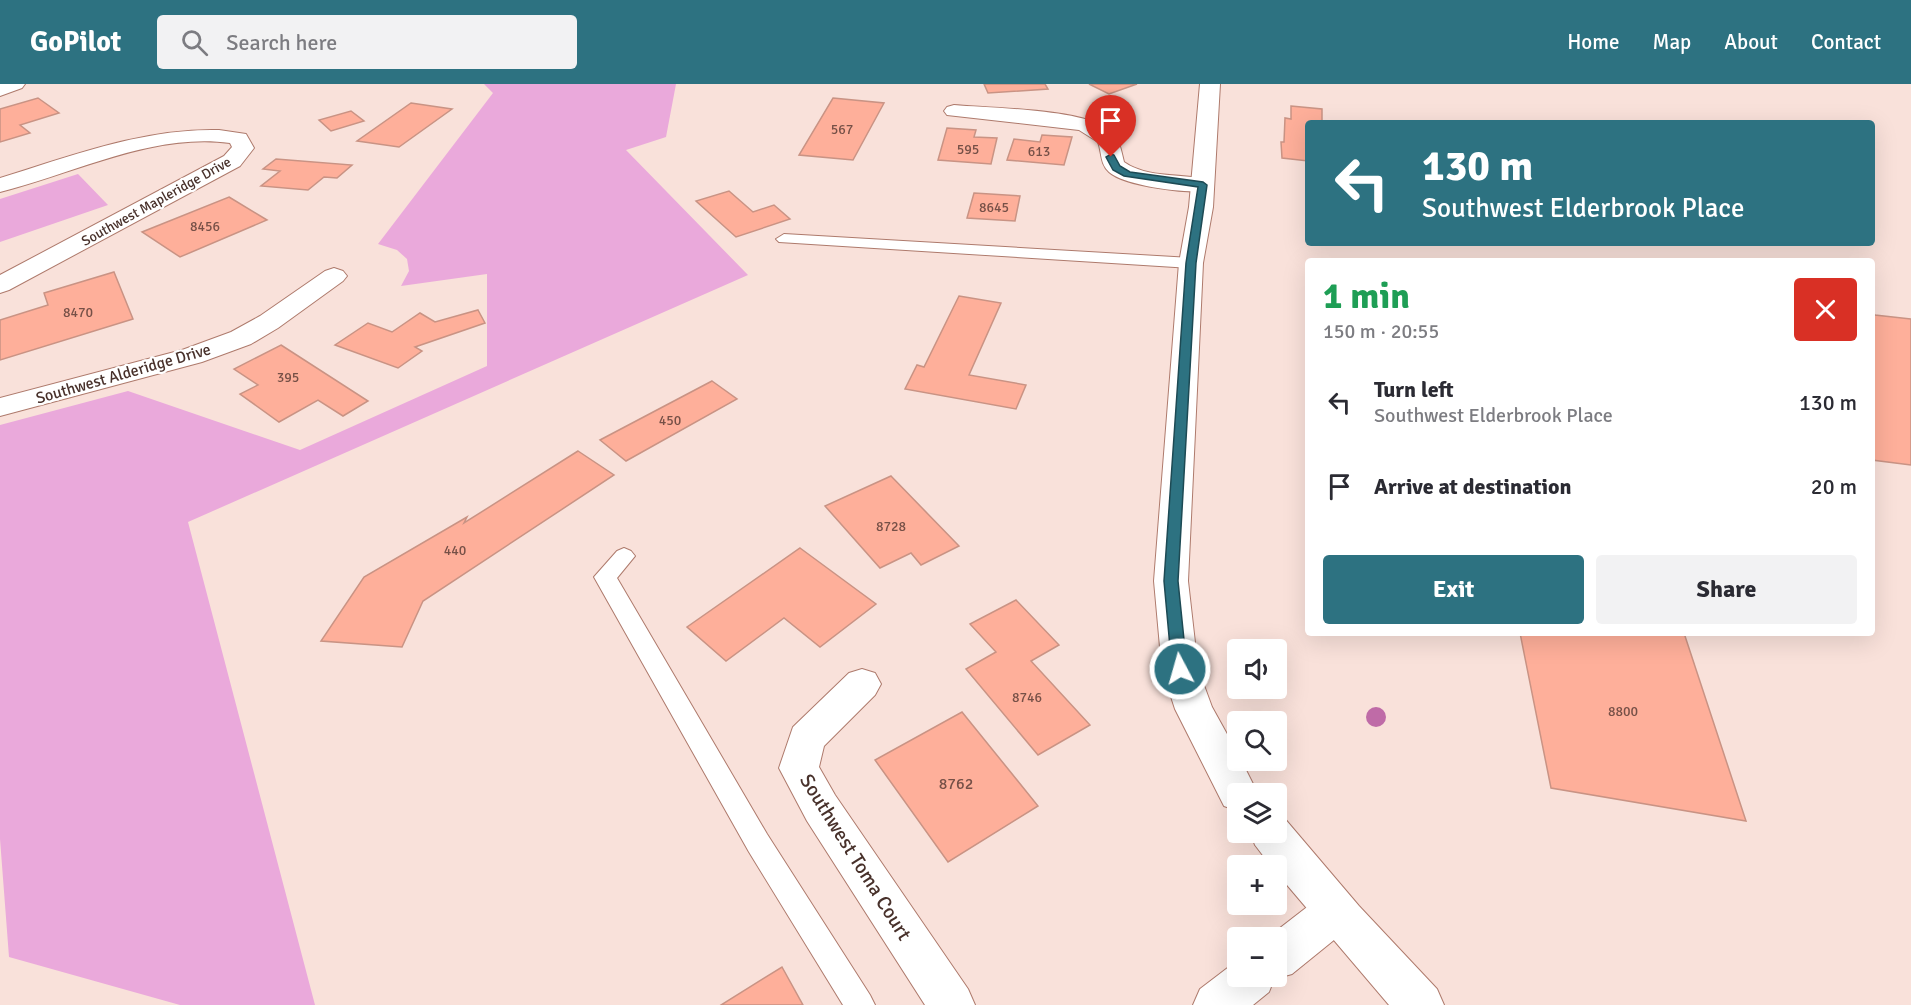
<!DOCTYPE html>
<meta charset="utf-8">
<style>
:root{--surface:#fff;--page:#f2f2f3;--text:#2b2b33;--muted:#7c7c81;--accent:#2d7281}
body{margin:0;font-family:Signika,sans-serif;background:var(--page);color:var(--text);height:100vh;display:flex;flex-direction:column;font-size:22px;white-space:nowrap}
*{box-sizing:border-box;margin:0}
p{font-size:20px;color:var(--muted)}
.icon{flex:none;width:33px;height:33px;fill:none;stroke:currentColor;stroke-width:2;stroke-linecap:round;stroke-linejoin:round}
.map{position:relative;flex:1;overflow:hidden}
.details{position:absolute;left:1305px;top:174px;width:570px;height:378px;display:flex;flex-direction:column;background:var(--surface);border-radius:6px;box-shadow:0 6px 24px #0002}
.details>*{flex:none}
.hud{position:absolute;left:1305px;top:36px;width:570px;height:126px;border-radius:6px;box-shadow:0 6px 24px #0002;background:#2d7281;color:#fff;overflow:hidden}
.buttons{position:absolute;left:1227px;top:555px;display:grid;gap:12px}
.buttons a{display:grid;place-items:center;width:60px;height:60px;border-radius:6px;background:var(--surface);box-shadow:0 6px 24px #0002;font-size:30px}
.pin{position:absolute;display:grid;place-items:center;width:51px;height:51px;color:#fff;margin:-62px -26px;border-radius:50% 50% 50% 0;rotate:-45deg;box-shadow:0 0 6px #0007}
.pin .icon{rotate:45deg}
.me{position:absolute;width:66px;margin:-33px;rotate:354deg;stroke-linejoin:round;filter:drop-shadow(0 0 4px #0008)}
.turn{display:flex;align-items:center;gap:21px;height:126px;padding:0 18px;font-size:27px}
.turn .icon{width:78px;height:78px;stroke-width:2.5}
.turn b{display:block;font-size:42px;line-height:51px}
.round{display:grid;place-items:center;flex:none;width:63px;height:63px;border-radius:6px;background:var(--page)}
.overview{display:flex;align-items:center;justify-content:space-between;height:102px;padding:0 18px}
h1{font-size:36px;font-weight:700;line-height:45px;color:#1e9e55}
.cta{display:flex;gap:12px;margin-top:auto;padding:12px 18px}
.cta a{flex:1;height:69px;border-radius:6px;background:var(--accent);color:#fff;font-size:24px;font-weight:700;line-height:69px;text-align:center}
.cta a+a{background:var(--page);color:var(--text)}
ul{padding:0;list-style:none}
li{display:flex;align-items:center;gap:18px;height:84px;padding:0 18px}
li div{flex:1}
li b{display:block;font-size:22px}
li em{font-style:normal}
header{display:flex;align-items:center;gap:36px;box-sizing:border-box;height:84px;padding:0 30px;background:var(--accent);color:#fff}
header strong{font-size:28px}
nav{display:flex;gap:33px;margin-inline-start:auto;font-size:21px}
.search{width:420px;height:54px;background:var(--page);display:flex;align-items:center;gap:15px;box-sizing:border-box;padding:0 21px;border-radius:6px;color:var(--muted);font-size:22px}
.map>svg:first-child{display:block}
.green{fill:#eaa9db}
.building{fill:#feaf9a;stroke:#c99384;stroke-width:1.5}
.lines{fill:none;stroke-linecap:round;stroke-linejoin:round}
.service-casing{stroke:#ae7a6c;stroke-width:2}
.minor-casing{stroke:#ae7a6c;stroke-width:2}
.tertiary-casing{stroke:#ae7a6c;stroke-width:2}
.service{fill:#fff;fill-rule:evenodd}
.minor{fill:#fff;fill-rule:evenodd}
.tertiary{fill:#fff;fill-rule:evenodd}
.tree{fill:#bf6ba7}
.route{fill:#2d7281;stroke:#1d4a54;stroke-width:1.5}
.labels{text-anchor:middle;stroke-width:4.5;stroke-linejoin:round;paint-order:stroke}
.number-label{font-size:14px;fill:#765047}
.far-street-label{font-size:14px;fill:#48312b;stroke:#fff}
.street-label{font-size:16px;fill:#48312b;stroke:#fff}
.near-number-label{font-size:16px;fill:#765047}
.near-street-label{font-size:20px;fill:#48312b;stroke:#fff}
</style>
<header>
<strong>GoPilot</strong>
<div class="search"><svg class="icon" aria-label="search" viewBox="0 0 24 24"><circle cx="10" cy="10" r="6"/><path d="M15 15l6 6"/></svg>Search here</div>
<nav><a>Home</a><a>Map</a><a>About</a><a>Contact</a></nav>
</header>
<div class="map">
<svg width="1911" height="921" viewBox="0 0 1911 921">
<rect width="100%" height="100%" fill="#f9e1da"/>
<g class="green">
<polygon points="484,0 676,0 666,53 626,66 748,191 188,438 315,921 180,921 9,873 0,755 0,341 128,307 300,366 487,282 487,190 401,202 409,187 407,175 397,166 378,160 493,9"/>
<polygon points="78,90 108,121 0,158 0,115"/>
</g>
<g class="building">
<polygon points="984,0 1045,0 1048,5 988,9"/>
<polygon points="1089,0 1137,0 1109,10"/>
<polygon points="38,14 59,29 20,41 30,49 0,58 0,25"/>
<polygon points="833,14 884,19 853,76 799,71"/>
<polygon points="411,19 452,25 399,63 357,57"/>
<polygon points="1291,22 1322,25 1322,39 1308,39 1308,77 1282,74 1281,58 1284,58 1285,34 1291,35"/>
<polygon points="351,27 364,37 331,47 319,36"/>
<polygon points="947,44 976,46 974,53 997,54 991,80 938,76"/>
<polygon points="1042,51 1072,53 1064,81 1007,76 1014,55 1040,58"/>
<polygon points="276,75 352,81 337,94 324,93 308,106 261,102 280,87 263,85"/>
<polygon points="729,107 753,128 774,121 790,135 736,153 696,117"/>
<polygon points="974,109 1020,112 1015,137 967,134"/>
<polygon points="229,113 267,136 180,173 142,148"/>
<polygon points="114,188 133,235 0,276 0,236 48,221 44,209"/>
<polygon points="959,212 1001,219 969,291 1026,301 1016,325 905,305 917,281 924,283"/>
<polygon points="478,226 485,239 415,263 422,267 398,284 335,261 368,239 392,248 420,229 435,238"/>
<polygon points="1872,227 1875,231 1911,235 1911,381 1872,376"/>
<polygon points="281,261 368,317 343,332 318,316 279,338 240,310 258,301 234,285"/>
<polygon points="712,297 737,315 626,377 600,356"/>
<polygon points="578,367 614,391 423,517 402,563 321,557 364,493 467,433 464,439"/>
<polygon points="891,392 959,462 921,481 911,469 880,484 825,422"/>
<polygon points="800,464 876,520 820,563 784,534 726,577 687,543"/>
<polygon points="1016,516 1059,561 1031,577 1090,641 1038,671 966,585 996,568 970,540"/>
<polygon points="1520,549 1684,549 1746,737 1551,704"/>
<polygon points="962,628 1038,722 948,778 875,676"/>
<polygon points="782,883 803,921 721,921"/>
</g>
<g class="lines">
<g class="service-casing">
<g id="service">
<polygon points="784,150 1191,174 1199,179 1191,184 779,158 776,155"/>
<polygon points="624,464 631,467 635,472 617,494 767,750 870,911 875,921 843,921 749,768 594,493 617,467"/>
</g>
</g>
<g class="minor-casing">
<g id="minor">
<polygon points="0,0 25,0 22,4 0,12"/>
<path d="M954 21C988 24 1085 25 1109 46 1120 55 1121 66 1124 78 1148 95 1183 89 1211 96L1214 101 1211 106C1192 111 1124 102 1109 88 1100 80 1102 69 1098 58L1079 46 947 31 944 27 947 23Z"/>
<path d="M219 46 246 50 254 64 240 82 9 206 0 209V191L224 72 232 63 230 59C154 48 72 90 0 108V94C71 72 144 44 219 46Z"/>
<polygon points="334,184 343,187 347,192 343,197 278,244 251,260 202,278 0,332 0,314 182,266 231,248 260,232 325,187"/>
<polygon points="862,585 875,589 881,600 875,611 824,662 819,683 835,711 968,905 975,921 925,921 807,737 779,684 793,643 849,589"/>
<polygon points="1335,807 1350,813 1357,828 1350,843 1292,890 1274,895 1269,908 1253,921 1193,921 1200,905 1238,876 1238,892 1276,892 1276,854 1267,854 1320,813"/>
</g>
</g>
<g class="tertiary-casing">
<g id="tertiary">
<polygon points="1200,0 1220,0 1213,123 1203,179 1188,497 1198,585 1212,623 1238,670 1238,676 1241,676 1258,710 1238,710 1238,727 1224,722 1175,625 1162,585 1154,497 1179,179 1189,123"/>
<polygon points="1276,732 1285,735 1359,822 1437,905 1444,921 1389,921 1276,788 1276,782 1271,782 1255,761 1250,748 1276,748"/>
</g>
</g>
<use href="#service" class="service"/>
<use href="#minor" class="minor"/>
<use href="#tertiary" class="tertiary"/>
</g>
<circle class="tree" cx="1376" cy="633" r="10"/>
<polygon class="route" points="1111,70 1114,71 1120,82 1130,88 1203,98 1207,101 1196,179 1178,497 1187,585 1185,589 1174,589 1172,585 1164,497 1186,179 1198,103 1124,92 1113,86 1106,73"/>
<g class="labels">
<g class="number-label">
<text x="842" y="50">567</text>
<text x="968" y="70">595</text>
<text x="1039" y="72">613</text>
<text x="994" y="128">8645</text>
<text x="205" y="147">8456</text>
<text x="78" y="233">8470</text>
<text x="288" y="298">395</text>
<text x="670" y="341">450</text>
<text x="891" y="447">8728</text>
<text x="455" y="471">440</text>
<text x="1027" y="618">8746</text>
<text x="1623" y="632">8800</text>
</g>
<g class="far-street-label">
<text transform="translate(156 117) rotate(-29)" y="5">Southwest Mapleridge Drive</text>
</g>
<g class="street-label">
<text transform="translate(123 289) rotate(-16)" y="6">Southwest Alderidge Drive</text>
</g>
<g class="near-number-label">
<text x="956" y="705">8762</text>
</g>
<g class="near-street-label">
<text transform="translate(856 773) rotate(58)" y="7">Southwest Toma Court</text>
</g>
</g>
</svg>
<div class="buttons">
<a><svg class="icon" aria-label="sound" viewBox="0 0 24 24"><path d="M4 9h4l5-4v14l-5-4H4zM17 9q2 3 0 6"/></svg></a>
<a><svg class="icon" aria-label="search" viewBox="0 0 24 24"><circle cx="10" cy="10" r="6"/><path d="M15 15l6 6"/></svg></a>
<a><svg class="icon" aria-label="layers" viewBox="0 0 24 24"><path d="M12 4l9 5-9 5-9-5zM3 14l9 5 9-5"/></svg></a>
<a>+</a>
<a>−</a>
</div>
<div class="pin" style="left:1111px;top:73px;background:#d93025"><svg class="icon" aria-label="arrive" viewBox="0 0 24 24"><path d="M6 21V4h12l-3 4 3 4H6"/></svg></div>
<svg class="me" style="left:1180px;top:585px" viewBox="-20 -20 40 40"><circle r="17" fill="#2d7281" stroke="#fff" stroke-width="3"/><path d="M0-11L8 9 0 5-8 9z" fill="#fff"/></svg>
<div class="hud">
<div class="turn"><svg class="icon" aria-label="left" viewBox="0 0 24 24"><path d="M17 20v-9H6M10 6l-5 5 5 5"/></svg><div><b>130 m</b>Southwest Elderbrook Place</div></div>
</div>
<section class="details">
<div class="overview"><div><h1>1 min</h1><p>150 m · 20:55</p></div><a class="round" style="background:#d93025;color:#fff"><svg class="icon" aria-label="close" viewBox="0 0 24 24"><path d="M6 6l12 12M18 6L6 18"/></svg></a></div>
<ul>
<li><svg class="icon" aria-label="left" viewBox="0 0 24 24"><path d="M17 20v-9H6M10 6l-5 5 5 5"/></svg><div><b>Turn left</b><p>Southwest Elderbrook Place</p></div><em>130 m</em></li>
<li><svg class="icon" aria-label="arrive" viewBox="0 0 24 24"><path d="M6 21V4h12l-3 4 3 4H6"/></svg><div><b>Arrive at destination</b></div><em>20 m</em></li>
</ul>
<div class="cta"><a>Exit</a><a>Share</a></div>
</section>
</div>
